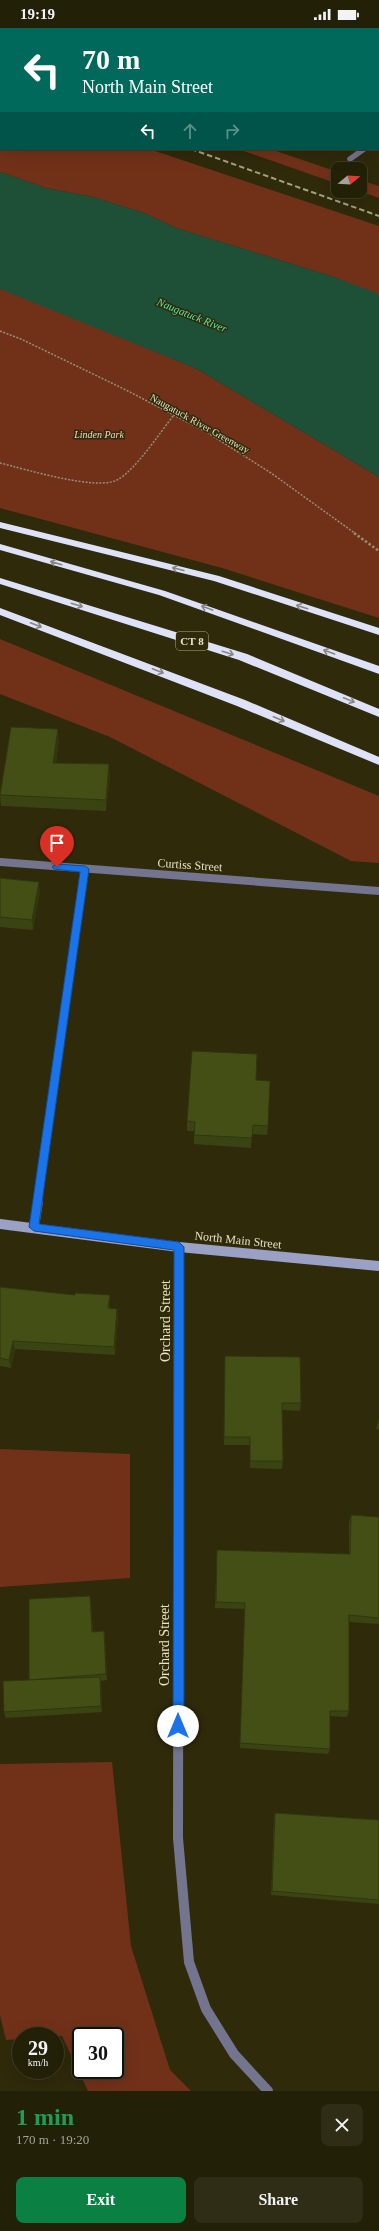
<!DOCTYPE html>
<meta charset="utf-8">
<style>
:root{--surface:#232008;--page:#2f2d16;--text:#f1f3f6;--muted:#a3a39c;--line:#403e29;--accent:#0b8043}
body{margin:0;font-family:Georgia,serif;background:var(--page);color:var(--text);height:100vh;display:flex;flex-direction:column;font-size:15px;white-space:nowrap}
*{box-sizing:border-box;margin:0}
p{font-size:13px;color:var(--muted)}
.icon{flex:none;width:22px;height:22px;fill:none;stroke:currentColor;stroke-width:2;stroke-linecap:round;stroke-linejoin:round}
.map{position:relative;height:2063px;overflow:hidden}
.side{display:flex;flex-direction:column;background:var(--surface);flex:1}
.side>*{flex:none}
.hud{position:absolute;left:0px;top:0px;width:379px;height:122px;box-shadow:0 4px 16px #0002,0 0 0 1px var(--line);background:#00695c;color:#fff;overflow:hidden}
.needle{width:26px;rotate:72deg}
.controls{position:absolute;left:331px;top:134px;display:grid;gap:8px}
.controls a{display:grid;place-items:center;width:36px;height:36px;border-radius:8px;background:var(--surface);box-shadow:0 4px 16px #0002,0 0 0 1px var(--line);font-size:20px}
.speed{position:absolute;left:12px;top:1999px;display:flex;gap:8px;font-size:20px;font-weight:700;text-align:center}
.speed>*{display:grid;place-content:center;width:52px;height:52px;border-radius:50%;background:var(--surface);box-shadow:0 4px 16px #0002,0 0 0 1px var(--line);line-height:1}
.speed small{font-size:10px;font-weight:400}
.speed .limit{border:2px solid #111;border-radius:6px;background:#fff;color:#111}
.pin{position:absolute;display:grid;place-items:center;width:34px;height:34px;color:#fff;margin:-41px -17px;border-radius:50% 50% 50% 0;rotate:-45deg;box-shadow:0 0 4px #0007}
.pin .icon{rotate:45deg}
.me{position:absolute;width:44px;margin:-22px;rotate:0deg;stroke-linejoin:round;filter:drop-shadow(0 0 3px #0008)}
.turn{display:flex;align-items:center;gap:14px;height:84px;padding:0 16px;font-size:18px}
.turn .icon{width:52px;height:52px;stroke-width:2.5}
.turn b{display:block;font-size:28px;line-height:34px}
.lanes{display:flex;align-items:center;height:38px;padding:0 16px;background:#0003;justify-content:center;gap:20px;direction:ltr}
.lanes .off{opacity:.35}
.round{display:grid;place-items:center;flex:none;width:42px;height:42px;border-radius:8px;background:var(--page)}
.summary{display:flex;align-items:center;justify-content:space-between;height:68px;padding:0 16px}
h1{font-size:24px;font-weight:700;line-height:30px;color:#1e9e55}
.action{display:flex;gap:8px;margin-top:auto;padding:8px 16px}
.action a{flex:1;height:46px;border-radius:8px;background:var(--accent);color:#fff;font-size:16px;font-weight:700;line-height:46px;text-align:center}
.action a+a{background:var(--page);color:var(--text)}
.status{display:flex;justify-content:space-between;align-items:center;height:28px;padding:0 20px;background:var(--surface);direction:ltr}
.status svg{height:11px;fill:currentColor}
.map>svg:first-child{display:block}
.green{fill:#713119;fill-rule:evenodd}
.water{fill:#1e4f37}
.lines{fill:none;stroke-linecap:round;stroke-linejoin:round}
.path-far1{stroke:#949071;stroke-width:1.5;stroke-dasharray:2 1.5;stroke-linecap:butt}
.path{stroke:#949071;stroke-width:2.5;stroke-dasharray:2.5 2;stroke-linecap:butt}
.lane{stroke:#72758d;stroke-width:5.5}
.street-far1{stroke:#72758d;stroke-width:8}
.street{stroke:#72758d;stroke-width:10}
.secondary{stroke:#9ba0c5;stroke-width:10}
.highway{fill:#dee2f9;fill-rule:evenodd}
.rail{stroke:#a5a181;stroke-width:2;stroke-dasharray:5.5 3;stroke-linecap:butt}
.wall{fill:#3a4412}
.shaded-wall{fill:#2f370f}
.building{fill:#434f15;stroke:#2f370f}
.oneway{stroke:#868682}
.route{fill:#1a73e8;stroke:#114b97}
.labels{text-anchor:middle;stroke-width:3;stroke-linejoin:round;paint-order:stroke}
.far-street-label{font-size:10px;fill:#e8e4c5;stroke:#2f2a0a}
.far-park-label{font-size:10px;font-style:italic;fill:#f6d5ca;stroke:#2f2a0a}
.far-water-label{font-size:11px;font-style:italic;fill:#55e8a5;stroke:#2f2a0a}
.shield{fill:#2f2a0a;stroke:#b0ac8d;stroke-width:1}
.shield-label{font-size:11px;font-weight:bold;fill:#e8e4c5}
.street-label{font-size:12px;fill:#e8e4c5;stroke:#2f2a0a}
.near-street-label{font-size:14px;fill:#e8e4c5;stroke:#2f2a0a}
</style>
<div class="status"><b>19:19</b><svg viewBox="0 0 49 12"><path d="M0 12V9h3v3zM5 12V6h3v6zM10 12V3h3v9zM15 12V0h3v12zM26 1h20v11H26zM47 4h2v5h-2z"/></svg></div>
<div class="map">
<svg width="379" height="2063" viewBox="0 0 379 2063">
<rect width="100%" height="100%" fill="#2f2a0a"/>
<g class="green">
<polygon points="0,71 1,121 149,121 379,198 379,269 334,249 176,200 144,185 93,169 46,160 0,144"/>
<polygon points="238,121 270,121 338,144 338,156"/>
<polygon points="360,152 379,158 379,170 359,163"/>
<polygon points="0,261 23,268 197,341 379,449 379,590 222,540 0,480"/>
<polygon points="0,611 379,768 379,835 351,833 110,709 0,666"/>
<polygon points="0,1421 130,1426 130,1550 0,1559"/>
<path d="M112 1734 131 1918 170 2042 191 2063H88L62 2008H21V2011L6 2012 0 1987V1736ZM81 2008H115V2042H81Z"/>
</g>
<polygon class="water" points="0,144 46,160 93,169 144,185 176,200 334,249 379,266 379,449 197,341 0,261"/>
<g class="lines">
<g class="path-far1">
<polyline points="0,303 21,311 128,363 208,405 271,445 356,506"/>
<path d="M0 435C25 441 96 463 117 452 136 442 160 404 174 387"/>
</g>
<polyline class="path" points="354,505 379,523"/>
<g class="lane">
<polyline points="242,0 245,1"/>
<polyline points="139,1 141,0"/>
<polyline points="350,131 364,121"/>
</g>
<g class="street-far1">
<polyline points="0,834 379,863"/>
<polyline points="37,1175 85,841"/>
</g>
<g class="street">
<polyline points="34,1199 38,1174"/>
<polyline points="179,1219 178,1810 189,1934 206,1981 234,2026 268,2063"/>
</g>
<polyline class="secondary" points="0,1196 179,1219 379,1238"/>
<g class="highway">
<polygon points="0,494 219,548 379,600 379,607 214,553 0,500"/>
<polygon points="0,516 165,563 379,638 379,646 159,567 0,522"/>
<polygon points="0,550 247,626 379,681 379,689 239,632 0,556"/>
<polygon points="0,580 245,672 379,729 379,737 237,678 0,587"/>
</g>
<polyline class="rail" points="191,121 379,188"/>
</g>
<g class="wall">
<polygon points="0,0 99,0 98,1 1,1 1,3 0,3"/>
<polygon points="59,712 56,735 110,747 106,783 1,778 0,767"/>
<polygon points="0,850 40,864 33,902 0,899"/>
<polygon points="256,1052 268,1098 267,1107 252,1106 251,1120 194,1116 194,1103 187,1103 187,1093"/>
<polygon points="0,1259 110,1275 110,1280 118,1289 115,1327 15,1321 11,1340 0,1338"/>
<polygon points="225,1336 301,1375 300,1383 282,1382 283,1433 282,1441 250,1440 250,1417 224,1417"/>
<polygon points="379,1390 379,1402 376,1401"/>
<polygon points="351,1487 379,1489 379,1596 349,1594 349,1683 347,1689 330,1688 330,1721 328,1726 240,1720 245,1581 215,1580 217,1522 349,1526 349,1494"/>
<polygon points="91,1574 93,1604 104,1603 105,1609 107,1652 101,1653 102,1684 6,1690 4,1684 29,1652"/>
<polygon points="275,1785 379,1792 379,1876 271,1867 274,1789"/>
</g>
<g class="shaded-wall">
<polygon points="76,0 99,0 98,1 75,1"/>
<polygon points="58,701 59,712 54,746 53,735"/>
<polygon points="109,736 110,747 106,783 106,772"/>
<polygon points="39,854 40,864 33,902 32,892"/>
<polygon points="110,1267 110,1275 109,1288 108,1280"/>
<polygon points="117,1281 118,1289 115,1327 114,1319"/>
<polygon points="13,1313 15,1321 11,1340 9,1332"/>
<polygon points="90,1568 91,1574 93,1610 92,1604"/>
<polygon points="104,1603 105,1609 107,1652 106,1646"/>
<polygon points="100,1649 101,1655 102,1684 101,1678"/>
</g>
<g class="building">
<polygon points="22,0 76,0 75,1 24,1"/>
<polygon points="11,699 58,701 53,735 109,736 106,772 0,767"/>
<polygon points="0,850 39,854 32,892 0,889"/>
<polygon points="192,1023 257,1026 256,1052 270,1053 268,1098 253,1097 252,1110 194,1107 195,1094 187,1093"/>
<polygon points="0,1259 75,1267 75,1265 110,1267 108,1280 117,1281 114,1319 13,1313 9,1332 0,1330"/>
<polygon points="225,1328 300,1329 301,1375 282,1375 283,1433 250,1433 250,1409 224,1409"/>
<polygon points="351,1487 379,1489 379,1590 349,1587 349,1683 330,1683 330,1721 240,1715 245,1575 216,1574 217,1522 350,1526"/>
<polygon points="90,1568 92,1604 104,1603 106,1646 29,1652 29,1571"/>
<polygon points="100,1649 101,1678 4,1684 3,1653"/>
<polygon points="275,1785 379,1792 379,1872 272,1863"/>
</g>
<defs><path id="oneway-shaft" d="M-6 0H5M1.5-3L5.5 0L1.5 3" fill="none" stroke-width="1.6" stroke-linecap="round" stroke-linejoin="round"/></defs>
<g class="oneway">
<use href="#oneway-shaft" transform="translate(56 535) rotate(-164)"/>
<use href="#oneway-shaft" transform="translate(178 541) rotate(-166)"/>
<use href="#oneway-shaft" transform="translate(77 577) rotate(17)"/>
<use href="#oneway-shaft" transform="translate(302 579) rotate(-162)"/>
<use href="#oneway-shaft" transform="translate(207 580) rotate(-160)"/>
<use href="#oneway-shaft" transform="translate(36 597) rotate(21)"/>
<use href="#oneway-shaft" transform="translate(329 624) rotate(-160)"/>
<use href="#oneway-shaft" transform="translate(228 625) rotate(17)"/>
<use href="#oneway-shaft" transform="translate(158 643) rotate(21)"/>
<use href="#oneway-shaft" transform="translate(349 672) rotate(22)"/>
<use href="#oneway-shaft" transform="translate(279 691) rotate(23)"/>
</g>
<polygon class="route" points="57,836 85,838 89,841 39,1196 179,1214 184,1219 184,1698 182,1702 178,1704 174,1702 173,1698 174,1222 34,1203 29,1199 80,844 54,841 52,839"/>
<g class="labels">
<g class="far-street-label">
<text transform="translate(200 395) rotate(29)" y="4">Naugatuck River Greenway</text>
</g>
<g class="far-park-label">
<text x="99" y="410">Linden Park</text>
</g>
<g class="far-water-label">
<text transform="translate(192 287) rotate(22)" y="4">Naugatuck River</text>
</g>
<rect class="shield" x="176" y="604" width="32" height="18" rx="3"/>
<g class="shield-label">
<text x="192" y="617">CT 8</text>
</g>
<g class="street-label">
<text transform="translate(190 837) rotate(4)" y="4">Curtiss Street</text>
<text transform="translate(238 1212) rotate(6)" y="4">North Main Street</text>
</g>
<g class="near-street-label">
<text transform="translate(165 1293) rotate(-90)" y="5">Orchard Street</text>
<text transform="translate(164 1617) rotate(-90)" y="5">Orchard Street</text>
</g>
</g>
</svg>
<div class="controls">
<a><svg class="needle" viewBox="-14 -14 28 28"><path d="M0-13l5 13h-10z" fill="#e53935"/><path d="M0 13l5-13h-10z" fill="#a3a39c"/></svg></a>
</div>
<div class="speed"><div>29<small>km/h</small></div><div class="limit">30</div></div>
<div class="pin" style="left:57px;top:839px;background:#d93025"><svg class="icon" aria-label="arrive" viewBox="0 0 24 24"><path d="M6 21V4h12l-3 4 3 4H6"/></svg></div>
<svg class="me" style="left:178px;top:1698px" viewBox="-20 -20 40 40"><circle r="19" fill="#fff"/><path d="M0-13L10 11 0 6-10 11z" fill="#1a73e8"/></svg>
<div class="hud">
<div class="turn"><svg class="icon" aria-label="left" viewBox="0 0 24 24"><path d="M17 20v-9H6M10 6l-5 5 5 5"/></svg><div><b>70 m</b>North Main Street</div></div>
<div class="lanes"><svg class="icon" aria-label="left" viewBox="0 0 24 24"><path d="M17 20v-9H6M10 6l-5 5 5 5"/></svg><svg class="icon off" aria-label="ahead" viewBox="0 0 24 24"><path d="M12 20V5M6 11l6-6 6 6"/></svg><svg class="icon off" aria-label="right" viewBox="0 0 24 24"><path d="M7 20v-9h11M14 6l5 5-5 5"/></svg></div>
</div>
</div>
<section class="side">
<div class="summary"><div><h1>1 min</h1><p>170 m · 19:20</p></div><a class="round"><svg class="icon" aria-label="close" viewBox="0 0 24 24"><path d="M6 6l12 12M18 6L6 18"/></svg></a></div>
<div class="action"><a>Exit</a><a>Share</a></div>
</section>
